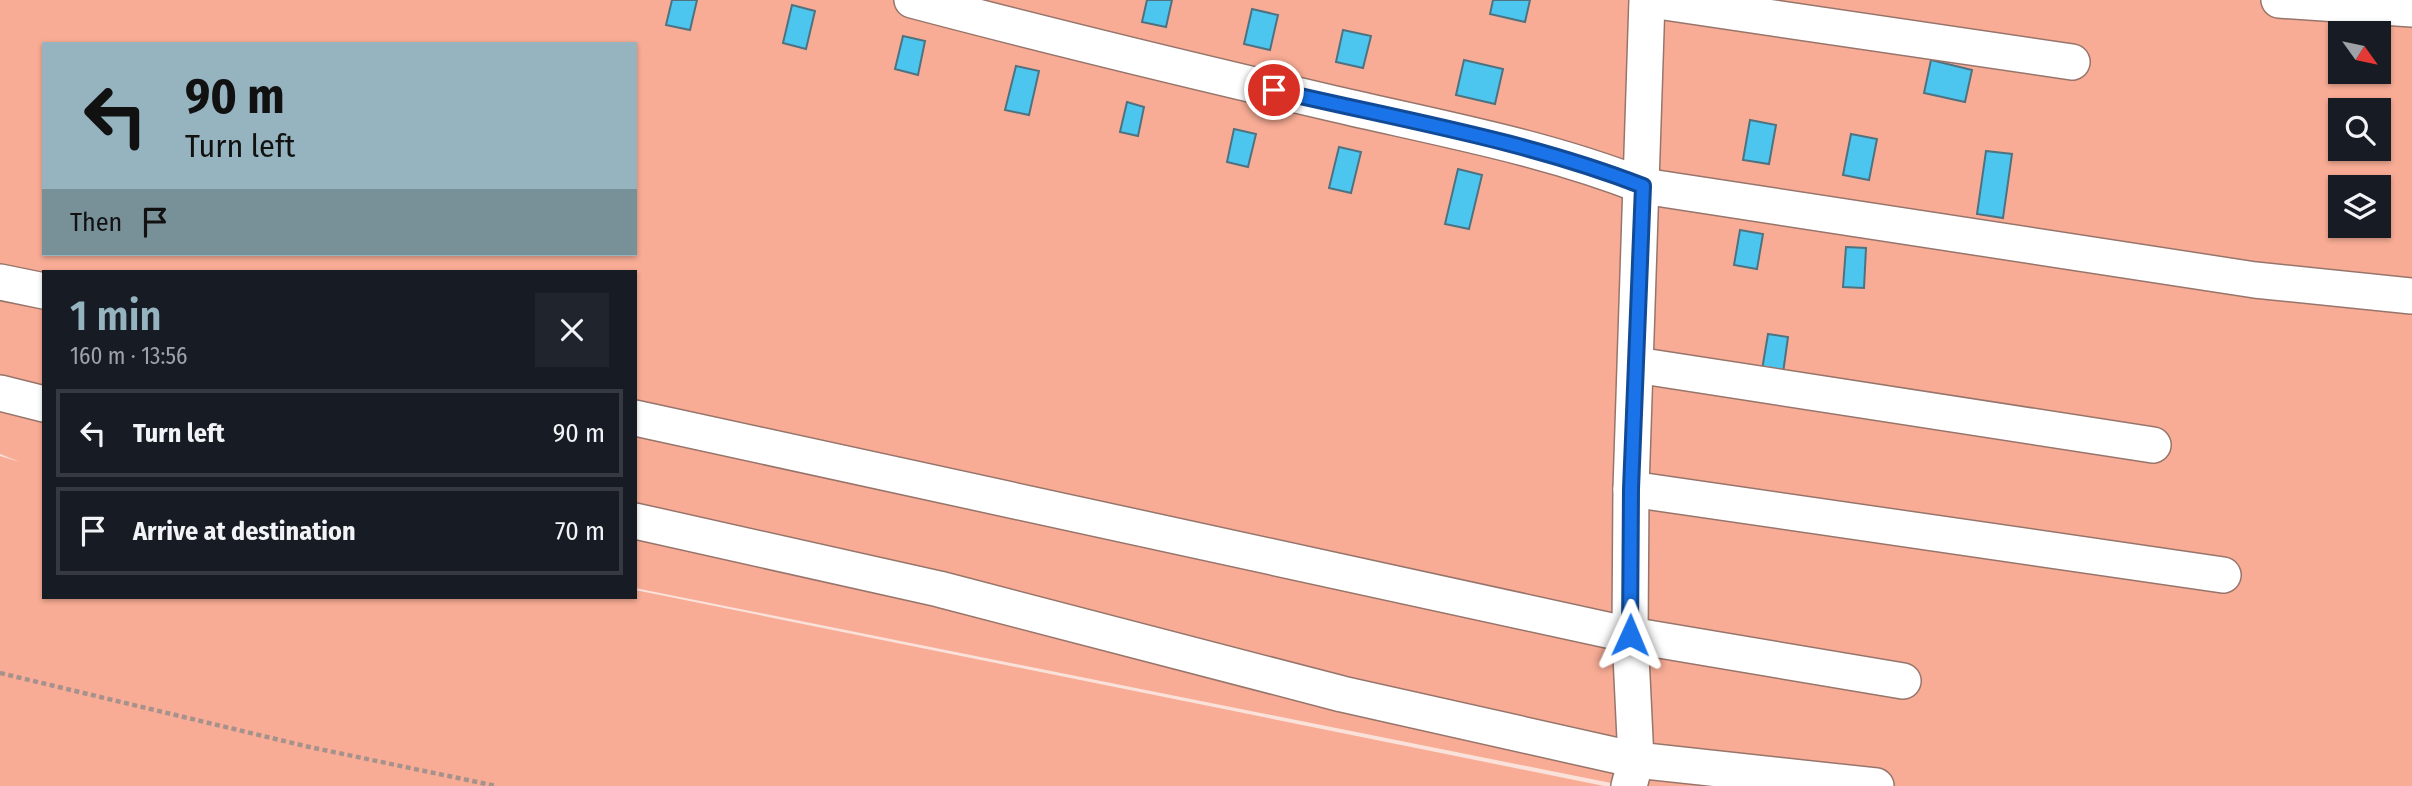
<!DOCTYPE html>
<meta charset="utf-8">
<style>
:root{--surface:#171b24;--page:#20242c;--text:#f1f3f6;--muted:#9ea1a6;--line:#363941;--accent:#96b4bf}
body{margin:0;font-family:"Fira Sans Condensed",sans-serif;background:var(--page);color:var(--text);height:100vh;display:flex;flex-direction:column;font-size:26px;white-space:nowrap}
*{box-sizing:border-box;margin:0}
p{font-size:23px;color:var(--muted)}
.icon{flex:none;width:38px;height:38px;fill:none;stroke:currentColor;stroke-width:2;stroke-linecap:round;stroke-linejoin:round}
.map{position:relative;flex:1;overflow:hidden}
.details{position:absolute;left:42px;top:270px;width:595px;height:329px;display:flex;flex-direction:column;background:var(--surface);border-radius:0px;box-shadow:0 2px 5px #0004}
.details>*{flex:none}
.top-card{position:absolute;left:42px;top:42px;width:595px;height:214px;border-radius:0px;box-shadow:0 2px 5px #0004;background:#96b4bf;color:#111;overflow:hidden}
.needle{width:46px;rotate:123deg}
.fabs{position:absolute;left:2328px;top:21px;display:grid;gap:14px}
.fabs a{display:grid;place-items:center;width:63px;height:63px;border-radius:0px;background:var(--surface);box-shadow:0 2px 5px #0004;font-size:35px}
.pin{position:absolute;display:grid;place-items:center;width:60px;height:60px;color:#fff;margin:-30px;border:4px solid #fff;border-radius:50%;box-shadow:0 2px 7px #0007}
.me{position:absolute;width:77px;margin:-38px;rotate:1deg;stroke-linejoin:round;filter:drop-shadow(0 0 5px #0008)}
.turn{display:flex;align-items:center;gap:24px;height:147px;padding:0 28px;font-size:32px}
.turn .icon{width:91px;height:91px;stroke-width:2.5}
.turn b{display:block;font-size:49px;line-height:60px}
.then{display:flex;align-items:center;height:66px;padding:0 28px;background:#0003;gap:14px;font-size:26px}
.round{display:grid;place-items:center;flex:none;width:74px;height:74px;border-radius:0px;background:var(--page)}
.head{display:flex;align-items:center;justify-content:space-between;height:119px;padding:0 28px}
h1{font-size:42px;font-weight:600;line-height:52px;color:var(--accent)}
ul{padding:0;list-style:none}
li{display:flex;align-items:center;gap:21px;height:88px;margin:0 14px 10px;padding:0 14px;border:4px solid var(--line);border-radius:0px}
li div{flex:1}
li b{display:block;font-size:26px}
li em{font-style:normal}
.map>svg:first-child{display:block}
.green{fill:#f8ac95;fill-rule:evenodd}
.building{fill:#4dc6ef;stroke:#4e7280;stroke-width:2}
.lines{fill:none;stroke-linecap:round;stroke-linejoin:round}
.minor-casing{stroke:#97756b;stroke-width:38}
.path{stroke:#a6928c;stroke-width:4.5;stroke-dasharray:5 3.5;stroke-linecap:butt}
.minor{stroke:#fff;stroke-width:35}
.route-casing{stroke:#114b97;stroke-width:18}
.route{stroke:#1a73e8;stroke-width:12}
</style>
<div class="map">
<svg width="2412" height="786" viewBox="0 0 2412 786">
<rect width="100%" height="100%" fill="#fae2db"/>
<path class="green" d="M0 0H2412V786H1626L635 588V271H44V597H635V590L1604 786H0V456L20 462 0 454ZM2340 33H2378V72H2340ZM44 44H635V254H44ZM2340 110H2378V149H2340ZM2340 187H2378V226H2340Z"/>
<g class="building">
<polygon points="672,0 697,0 690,30 666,25"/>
<polygon points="1147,0 1172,0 1166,27 1142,22"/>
<polygon points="1493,0 1530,0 1525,22 1490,14"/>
<polygon points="792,5 815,11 806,49 783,43"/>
<polygon points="1252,9 1278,15 1270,50 1244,44"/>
<polygon points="1343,30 1371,36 1363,68 1336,62"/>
<polygon points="903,36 925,41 918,75 895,69"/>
<polygon points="1464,60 1503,69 1495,104 1456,95"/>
<polygon points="1931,60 1972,70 1965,102 1924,93"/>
<polygon points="1016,66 1039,71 1029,115 1005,110"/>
<polygon points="1127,102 1144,107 1138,136 1120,132"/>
<polygon points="1750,120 1776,125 1769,164 1743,160"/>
<polygon points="1234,129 1256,134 1248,167 1227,162"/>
<polygon points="1851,134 1877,139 1869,180 1843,175"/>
<polygon points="1339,147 1361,152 1351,193 1329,188"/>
<polygon points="1986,151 2012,154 2003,218 1977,214"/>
<polygon points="1458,169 1482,175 1469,229 1445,224"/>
<polygon points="1740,230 1763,234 1757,269 1734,265"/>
<polygon points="1846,247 1866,248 1864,288 1843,287"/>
<polygon points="1768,334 1788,337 1783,373 1762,370"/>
</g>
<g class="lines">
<g class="minor-casing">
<g id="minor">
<path d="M912 0C1052 37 1193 71 1335 104 1438 128 1544 147 1643 186L2255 280 2412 296"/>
<polyline points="1651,0 2072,62"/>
<polyline points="2279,0 2412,9"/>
<polyline points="0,282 44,291"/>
<polyline points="1636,365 2153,445"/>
<polyline points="0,393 44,404"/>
<polyline points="635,418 1630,635 1903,681"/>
<polyline points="1631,489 2223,575"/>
<polyline points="635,521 939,589 1342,694 1636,760 1876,786"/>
<polyline points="1629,786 1636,760 1630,635 1631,489 1647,0"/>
</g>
</g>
<polyline class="path" points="0,673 305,746 496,786"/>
<use href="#minor" class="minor"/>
</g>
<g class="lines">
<g class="route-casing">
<path id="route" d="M1274 90C1397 119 1525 140 1643 186L1631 489 1630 635"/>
</g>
<use href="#route" class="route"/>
</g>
</svg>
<div class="fabs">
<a><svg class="needle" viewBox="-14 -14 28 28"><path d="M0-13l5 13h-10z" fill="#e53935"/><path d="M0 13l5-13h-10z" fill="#9ea1a6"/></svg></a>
<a><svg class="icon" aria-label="search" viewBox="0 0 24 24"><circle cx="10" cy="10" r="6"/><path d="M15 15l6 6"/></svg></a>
<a><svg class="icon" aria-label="layers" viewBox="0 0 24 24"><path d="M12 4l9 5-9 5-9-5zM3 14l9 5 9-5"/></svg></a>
</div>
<div class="pin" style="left:1274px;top:90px;background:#d93025"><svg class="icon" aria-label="arrive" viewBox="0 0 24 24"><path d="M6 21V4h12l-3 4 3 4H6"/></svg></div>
<svg class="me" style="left:1630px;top:635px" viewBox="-20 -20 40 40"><path d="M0-17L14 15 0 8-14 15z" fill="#1a73e8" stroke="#fff" stroke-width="4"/></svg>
<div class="top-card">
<div class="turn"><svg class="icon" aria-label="left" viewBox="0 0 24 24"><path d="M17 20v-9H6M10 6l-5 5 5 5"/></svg><div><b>90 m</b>Turn left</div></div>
<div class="then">Then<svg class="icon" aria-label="arrive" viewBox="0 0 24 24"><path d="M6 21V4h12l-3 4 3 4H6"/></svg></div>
</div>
<section class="details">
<div class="head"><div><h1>1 min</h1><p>160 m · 13:56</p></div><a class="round"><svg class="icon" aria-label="close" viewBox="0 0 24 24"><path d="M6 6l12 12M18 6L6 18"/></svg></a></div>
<ul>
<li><svg class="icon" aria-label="left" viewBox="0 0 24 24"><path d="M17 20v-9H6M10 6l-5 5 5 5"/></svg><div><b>Turn left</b></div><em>90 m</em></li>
<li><svg class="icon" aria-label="arrive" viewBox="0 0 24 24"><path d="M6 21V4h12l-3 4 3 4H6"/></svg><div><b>Arrive at destination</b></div><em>70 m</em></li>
</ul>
</section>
</div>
